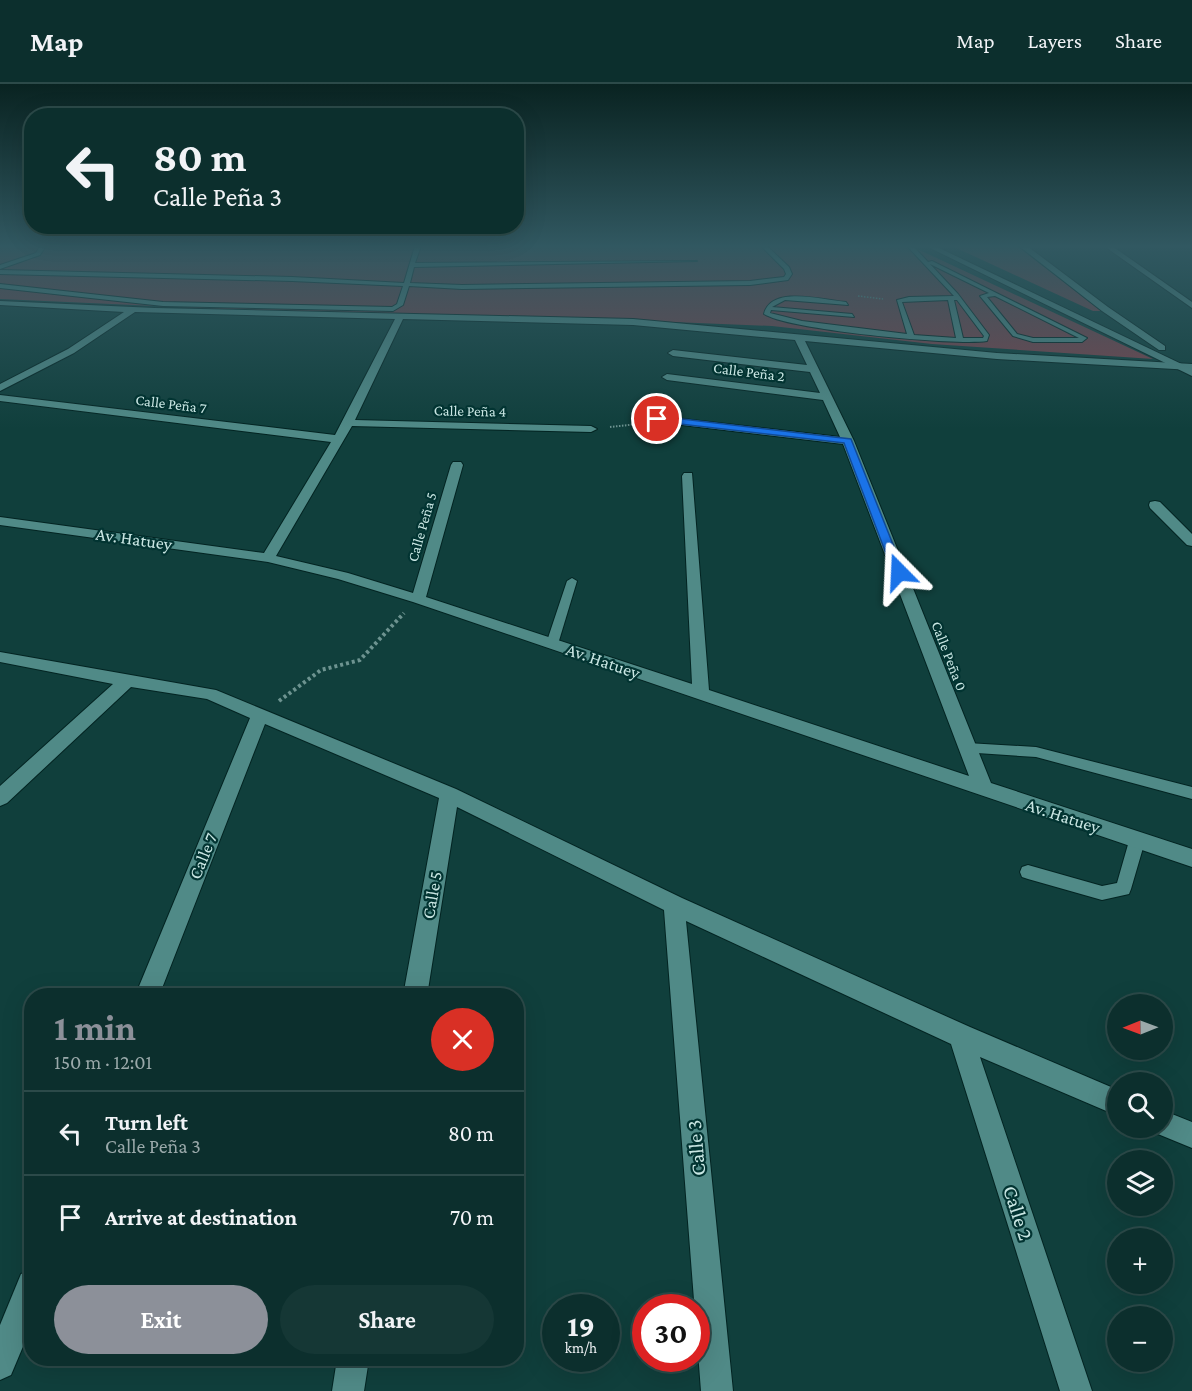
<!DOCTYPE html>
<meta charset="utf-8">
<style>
:root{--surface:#0c2f2d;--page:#153735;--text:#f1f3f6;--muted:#9aa9aa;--line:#2c4a49;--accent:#8c9099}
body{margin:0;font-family:"Crimson Pro",serif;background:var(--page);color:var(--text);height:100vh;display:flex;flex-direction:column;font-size:22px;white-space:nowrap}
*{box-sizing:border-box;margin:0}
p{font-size:20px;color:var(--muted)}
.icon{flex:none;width:33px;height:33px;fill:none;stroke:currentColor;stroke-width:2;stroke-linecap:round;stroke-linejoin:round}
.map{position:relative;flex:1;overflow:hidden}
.drawer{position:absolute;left:24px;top:904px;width:500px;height:378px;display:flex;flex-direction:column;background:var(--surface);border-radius:24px;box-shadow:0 6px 24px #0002,0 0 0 2px var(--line)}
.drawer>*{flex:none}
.hud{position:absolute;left:24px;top:24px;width:500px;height:126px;border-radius:24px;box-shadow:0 6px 24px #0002,0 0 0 2px var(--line);background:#0c2f2d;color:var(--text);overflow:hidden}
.needle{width:39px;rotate:269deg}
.controls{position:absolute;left:1107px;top:910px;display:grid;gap:12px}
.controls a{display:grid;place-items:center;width:66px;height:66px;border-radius:50%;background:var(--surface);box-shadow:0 6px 24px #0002,0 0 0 2px var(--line);font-size:30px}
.speed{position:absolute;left:542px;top:1210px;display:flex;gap:12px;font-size:30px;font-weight:700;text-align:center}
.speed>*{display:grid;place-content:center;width:78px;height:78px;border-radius:50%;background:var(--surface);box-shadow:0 6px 24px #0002,0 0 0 2px var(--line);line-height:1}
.speed small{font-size:15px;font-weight:400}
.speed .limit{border:9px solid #d22;background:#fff;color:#111}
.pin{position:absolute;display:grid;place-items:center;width:51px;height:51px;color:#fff;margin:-26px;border:3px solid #fff;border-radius:50%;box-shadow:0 2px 6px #0007}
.me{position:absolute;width:66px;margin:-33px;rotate:339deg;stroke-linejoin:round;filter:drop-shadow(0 0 4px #0008)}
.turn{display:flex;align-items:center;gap:21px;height:126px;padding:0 30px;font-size:27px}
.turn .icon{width:78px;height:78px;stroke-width:2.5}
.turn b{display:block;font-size:42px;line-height:51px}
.round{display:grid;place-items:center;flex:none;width:63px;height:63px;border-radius:32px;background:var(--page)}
.summary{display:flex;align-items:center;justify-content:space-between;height:102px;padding:0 30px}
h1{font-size:36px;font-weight:700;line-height:45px;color:var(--accent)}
.primary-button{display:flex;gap:12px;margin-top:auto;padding:12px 30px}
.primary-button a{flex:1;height:69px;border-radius:36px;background:var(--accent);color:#fff;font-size:24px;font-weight:700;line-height:69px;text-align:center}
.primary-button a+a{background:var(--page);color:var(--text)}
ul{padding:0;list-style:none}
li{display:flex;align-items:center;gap:18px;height:84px;padding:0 30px;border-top:2px solid var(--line)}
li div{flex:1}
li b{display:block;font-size:22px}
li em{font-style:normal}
header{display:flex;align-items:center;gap:36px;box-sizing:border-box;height:84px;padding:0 30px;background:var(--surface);border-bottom:2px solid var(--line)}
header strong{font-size:28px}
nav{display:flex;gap:33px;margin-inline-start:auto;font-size:21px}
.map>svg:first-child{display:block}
.green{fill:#7c434c}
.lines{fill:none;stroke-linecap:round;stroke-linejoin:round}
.lane-casing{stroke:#032422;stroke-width:2}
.street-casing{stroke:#032422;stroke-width:2}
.secondary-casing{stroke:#032422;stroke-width:2}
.path-far2{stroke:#6d9390;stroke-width:1.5;stroke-dasharray:1.5 1.5;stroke-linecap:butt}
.path-far1{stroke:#6d9390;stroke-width:2;stroke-dasharray:1.5 1.5;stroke-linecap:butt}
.path{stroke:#6d9390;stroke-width:4;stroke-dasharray:3 3;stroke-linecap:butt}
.lane{fill:#508a87;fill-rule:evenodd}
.street{fill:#508a87;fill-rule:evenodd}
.secondary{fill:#508a87;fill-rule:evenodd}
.route{fill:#1a73e8;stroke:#114b97;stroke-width:1.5}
.labels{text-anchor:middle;stroke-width:4.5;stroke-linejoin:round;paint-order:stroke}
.far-street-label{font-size:15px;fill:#c9e6e3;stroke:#023432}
.street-label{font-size:18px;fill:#c9e6e3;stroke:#023432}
.near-street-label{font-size:21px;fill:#c9e6e3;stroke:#023432}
</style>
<header>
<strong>Map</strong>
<nav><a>Map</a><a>Layers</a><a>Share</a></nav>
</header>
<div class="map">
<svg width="1192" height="1307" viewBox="0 0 1192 1307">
<rect width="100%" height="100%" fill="#103f3c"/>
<g class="green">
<polygon points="0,162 911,162 1153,275 932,260 772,242 600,235 292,228 0,215"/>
<polygon points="952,162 1017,162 1101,227 1093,227"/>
</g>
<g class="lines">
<g class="lane-casing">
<g id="lane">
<polygon points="40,162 46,162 40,171 0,185 0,181 36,169"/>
<polygon points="415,162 421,162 415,179 697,177 414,183 410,199 462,201 750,197 784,193 786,190 784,185 761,162 767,162 789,183 792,190 788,196 750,201 462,205 409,202 403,221 393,227 163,222 0,204 0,200 163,218 392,223 397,220 403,202 292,197 0,190 0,186 292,193 404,199"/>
<path d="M907 162H913L928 178 932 177 1087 254 1082 258H1033L1013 252 980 212 989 209 930 180 958 210 989 251 987 257C955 262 789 246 764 230 771 201 823 216 846 218L848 221 785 216 772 223 852 230 854 233 771 226 770 229 802 237 907 250 897 216 909 213 954 212ZM995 212 1079 254H1033L1017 250 987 213ZM948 216 956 254 914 251 902 218ZM954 216H957L984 252 983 254H963Z"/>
<polygon points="572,494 577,497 558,560 552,564 548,563 546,560 567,497"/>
<polygon points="967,659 1036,663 1192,703 1192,715 1036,673 962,668 960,664"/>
<polygon points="1137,751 1142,753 1145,757 1131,805 1129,810 1102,816 1028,795 1022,793 1020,788 1022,783 1028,781 1102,802 1117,799 1129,757 1132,753"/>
</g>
</g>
<g class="street-casing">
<g id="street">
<polygon points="1019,162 1027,162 1108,223 1165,262 1165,266 1159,266 1102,227"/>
<polygon points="1104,162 1112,162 1192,218 1192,224"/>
<path d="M0 217 155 224 633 235 997 269 1192 280V286L997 275 805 257 854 357 991 699 1192 765V783L413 518 338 495 268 478 0 441V433L264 469 331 358 0 317V311L335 351 395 235 135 228 74 269 0 307V300L68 265 124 228 0 221ZM403 235 633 241 795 256 807 281 673 266 668 269 673 272 810 288 820 309 667 290 662 293 667 296 823 316 840 353 657 332 652 335 657 338 843 360 969 692 709 606 692 389H684L682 392 692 600 426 513 463 381 461 378H453L451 381 413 509 348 489 276 472 352 342 591 348 597 345 591 342 355 336Z"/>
<polygon points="1155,417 1160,418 1192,450 1192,462 1187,461 1150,424 1149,421 1150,418"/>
<polygon points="0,568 216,606 456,705 682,814 970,943 1118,1006 1118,1032 980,973 1092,1307 1060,1307 951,960 686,837 733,1307 701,1307 664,826 457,723 427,912 403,912 439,714 265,640 159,912 135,912 250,634 207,615 131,603 7,719 0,722 0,702 113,600 0,578"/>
<polygon points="1162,1026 1192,1038 1192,1064 1153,1048 1151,1044 1162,1044"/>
<polygon points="32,1186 32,1241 11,1291 0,1296 0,1241 21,1190"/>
<polygon points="337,1275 369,1275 364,1307 332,1307"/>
</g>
</g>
<g class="secondary-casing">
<polygon id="secondary" points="926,162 935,162 1192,285 1192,292"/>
</g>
<polyline class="path-far2" points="858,212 883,215"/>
<polyline class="path-far1" points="610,343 638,340"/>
<polyline class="path" points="279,617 321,586 360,576 404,529"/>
<use href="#lane" class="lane"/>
<use href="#street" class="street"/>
<use href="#secondary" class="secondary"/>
</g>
<linearGradient id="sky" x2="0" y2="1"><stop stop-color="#092321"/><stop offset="0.47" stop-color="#315861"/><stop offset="1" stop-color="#315861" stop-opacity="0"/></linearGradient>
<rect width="1192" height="345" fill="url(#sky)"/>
<polygon class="route" points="657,332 851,355 904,488 899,492 893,488 844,359 654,337 653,335"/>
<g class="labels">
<g class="far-street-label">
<text transform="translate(749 288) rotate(7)" y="5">Calle Peña 2</text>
<text transform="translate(171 320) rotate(7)" y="5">Calle Peña 7</text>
<text transform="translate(470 327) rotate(1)" y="5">Calle Peña 4</text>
<text transform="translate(422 443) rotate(-74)" y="5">Calle Peña 5</text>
<text transform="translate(949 572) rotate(69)" y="5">Calle Peña 0</text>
</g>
<g class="street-label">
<text transform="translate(134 455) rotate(8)" y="6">Av. Hatuey</text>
<text transform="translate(603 577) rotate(19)" y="6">Av. Hatuey</text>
<text transform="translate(1063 732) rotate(18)" y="6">Av. Hatuey</text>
<text transform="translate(203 772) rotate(-68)" y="6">Calle 7</text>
<text transform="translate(432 811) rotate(-80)" y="6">Calle 5</text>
</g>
<g class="near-street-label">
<text transform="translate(696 1064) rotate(-95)" y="7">Calle 3</text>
<text transform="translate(1018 1129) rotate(72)" y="7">Calle 2</text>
</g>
</g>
</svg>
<div class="controls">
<a><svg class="needle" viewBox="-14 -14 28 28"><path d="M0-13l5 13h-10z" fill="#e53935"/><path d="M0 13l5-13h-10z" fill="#9aa9aa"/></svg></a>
<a><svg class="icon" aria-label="search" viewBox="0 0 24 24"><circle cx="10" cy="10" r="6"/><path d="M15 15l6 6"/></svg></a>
<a><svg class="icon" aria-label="layers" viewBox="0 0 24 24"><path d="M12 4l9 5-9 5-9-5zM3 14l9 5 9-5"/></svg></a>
<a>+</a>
<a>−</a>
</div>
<div class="speed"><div>19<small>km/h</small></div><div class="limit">30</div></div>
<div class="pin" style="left:657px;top:335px;background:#d93025"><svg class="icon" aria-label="arrive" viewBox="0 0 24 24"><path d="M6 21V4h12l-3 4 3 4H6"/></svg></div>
<svg class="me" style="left:899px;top:488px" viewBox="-20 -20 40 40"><path d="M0-17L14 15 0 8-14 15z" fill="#1a73e8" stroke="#fff" stroke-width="4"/></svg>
<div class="hud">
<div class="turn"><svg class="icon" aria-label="left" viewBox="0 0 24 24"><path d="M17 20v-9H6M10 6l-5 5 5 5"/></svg><div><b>80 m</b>Calle Peña 3</div></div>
</div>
<section class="drawer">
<div class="summary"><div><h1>1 min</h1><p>150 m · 12:01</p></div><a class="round" style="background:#d93025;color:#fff"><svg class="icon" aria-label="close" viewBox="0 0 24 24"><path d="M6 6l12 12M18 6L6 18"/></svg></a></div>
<ul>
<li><svg class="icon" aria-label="left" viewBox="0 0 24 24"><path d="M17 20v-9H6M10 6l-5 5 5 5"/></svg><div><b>Turn left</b><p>Calle Peña 3</p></div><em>80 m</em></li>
<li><svg class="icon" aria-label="arrive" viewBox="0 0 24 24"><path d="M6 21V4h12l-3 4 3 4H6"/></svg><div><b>Arrive at destination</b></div><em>70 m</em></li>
</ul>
<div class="primary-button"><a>Exit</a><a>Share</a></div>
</section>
</div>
